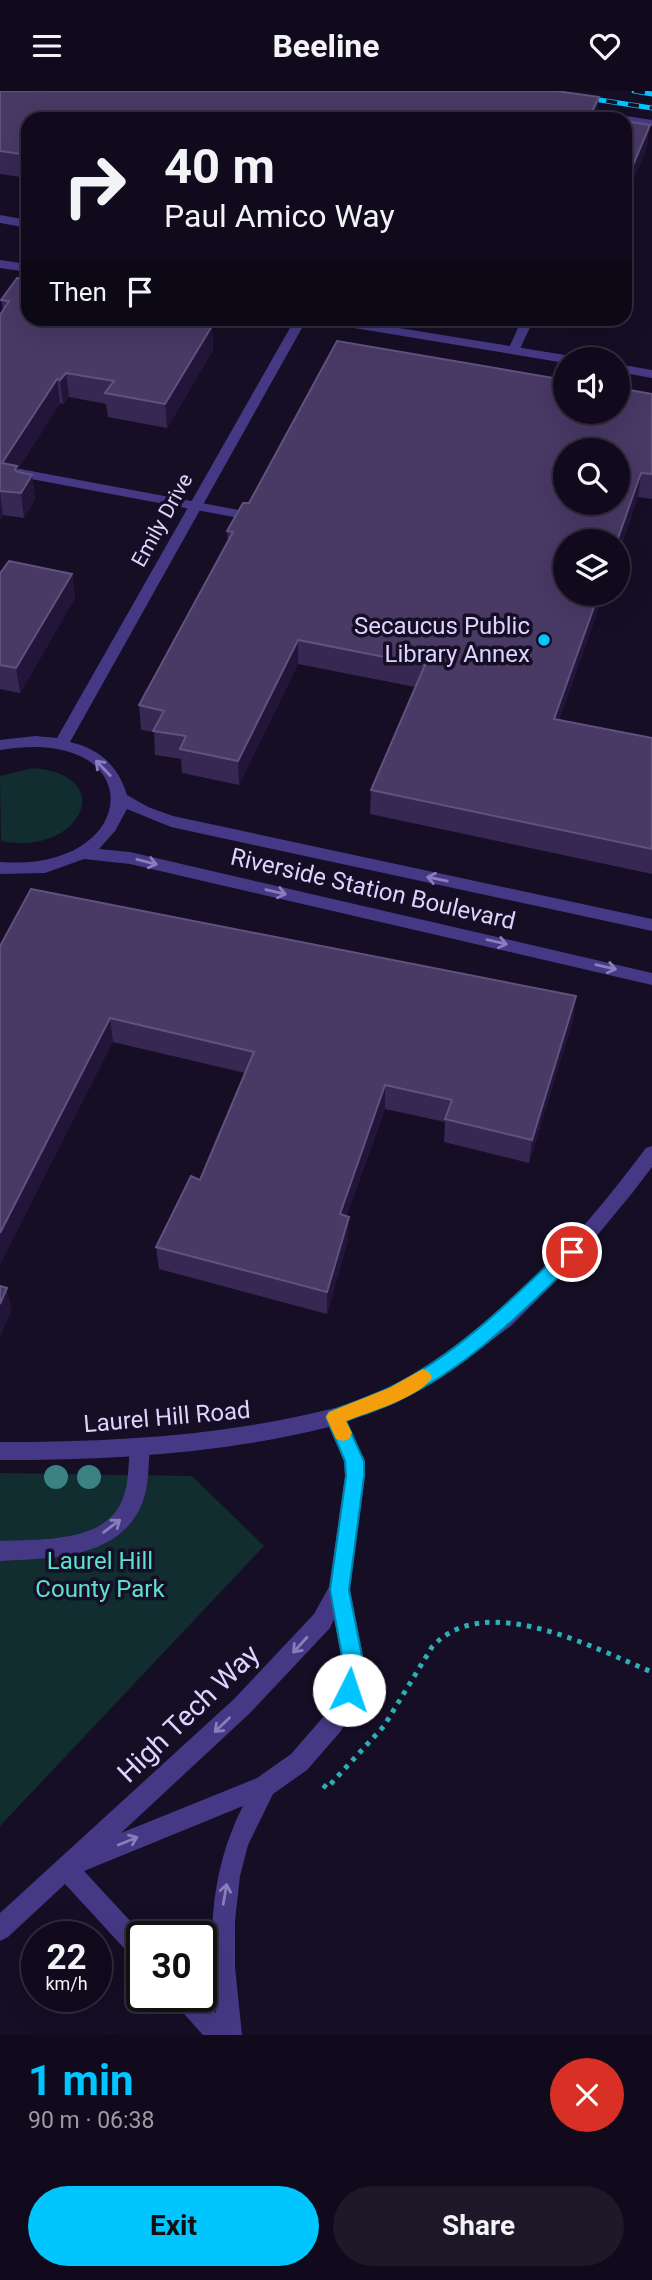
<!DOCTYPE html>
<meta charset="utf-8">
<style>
:root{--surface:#100a1c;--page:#1e1829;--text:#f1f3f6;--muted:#9c9aa3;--line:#302b3b;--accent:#00c5fe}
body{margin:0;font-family:Roboto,sans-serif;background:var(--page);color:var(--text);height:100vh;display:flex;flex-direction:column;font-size:26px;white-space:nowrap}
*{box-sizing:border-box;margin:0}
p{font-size:23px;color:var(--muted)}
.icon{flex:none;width:38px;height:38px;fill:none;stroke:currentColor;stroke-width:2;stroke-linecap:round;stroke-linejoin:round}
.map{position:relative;height:1944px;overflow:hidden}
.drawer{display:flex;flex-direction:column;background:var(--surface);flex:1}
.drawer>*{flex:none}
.guide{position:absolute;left:21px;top:21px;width:611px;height:214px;border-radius:21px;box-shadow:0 7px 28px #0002,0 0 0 2px var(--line);background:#100a1c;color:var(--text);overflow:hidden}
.buttons{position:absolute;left:553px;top:256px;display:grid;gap:14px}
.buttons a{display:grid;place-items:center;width:77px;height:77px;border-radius:50%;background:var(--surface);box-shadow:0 7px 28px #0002,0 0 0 2px var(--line);font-size:35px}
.speed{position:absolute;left:21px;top:1830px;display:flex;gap:14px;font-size:35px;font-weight:700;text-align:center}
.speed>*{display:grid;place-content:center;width:91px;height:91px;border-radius:50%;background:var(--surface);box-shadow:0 7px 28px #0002,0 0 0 2px var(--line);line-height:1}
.speed small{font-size:18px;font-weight:400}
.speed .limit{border:4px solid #111;border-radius:10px;background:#fff;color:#111}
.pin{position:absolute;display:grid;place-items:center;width:60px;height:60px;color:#fff;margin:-30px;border:4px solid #fff;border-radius:50%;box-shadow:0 2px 7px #0007}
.me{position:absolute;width:77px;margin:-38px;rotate:4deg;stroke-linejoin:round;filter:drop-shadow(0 0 5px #0008)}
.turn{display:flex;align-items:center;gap:24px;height:147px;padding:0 28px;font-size:32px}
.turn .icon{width:91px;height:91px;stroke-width:2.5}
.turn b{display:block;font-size:49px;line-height:60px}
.then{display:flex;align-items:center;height:66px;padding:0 28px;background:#0003;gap:14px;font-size:26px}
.round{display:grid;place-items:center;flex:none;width:74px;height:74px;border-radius:37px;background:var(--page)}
.summary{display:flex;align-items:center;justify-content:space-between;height:119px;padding:0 28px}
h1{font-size:42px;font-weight:700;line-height:52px;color:var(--accent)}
.primary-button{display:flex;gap:14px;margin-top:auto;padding:14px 28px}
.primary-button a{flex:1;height:80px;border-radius:42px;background:var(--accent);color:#111;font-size:28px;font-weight:700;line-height:80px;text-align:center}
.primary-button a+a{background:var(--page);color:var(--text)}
header{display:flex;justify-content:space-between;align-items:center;height:91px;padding:0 28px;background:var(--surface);font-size:32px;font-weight:700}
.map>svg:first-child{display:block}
.green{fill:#112d2f}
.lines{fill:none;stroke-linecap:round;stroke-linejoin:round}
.path{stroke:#2dafb8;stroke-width:5;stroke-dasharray:4.5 6;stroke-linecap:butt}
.service{fill:#453985;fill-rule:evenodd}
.minor{fill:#453985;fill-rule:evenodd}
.tertiary{fill:#453985;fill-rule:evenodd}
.rail-casing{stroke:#00c5fe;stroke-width:5}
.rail{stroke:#150e25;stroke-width:3.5;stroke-dasharray:11;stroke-linecap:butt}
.tree{fill:#3c8283}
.wall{fill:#362753}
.shaded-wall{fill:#211539}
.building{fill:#483965;stroke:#5f527e;stroke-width:2;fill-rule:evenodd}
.oneway{stroke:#897ebc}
.route{fill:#00c5fe;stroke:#0080a5;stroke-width:2}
.slow{fill:#f59e0b}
.poi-dot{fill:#00c5fe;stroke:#150e25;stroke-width:2.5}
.labels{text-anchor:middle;stroke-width:7;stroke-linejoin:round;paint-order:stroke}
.far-street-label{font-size:21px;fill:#ddd3ff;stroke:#150e25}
.poi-label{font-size:24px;fill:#ddd3ff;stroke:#150e25;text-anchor:end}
.street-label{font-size:24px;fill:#ddd3ff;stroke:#150e25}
.park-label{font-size:24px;fill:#5ce1d0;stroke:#150e25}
.near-street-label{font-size:28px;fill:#ddd3ff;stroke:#150e25}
</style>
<header><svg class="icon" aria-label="menu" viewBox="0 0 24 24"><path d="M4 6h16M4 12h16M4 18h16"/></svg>Beeline<svg class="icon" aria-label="heart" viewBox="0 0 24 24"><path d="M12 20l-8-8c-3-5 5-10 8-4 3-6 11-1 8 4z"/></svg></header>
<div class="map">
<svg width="652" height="1944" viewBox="0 0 652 1944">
<rect width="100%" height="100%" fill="#150e25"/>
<g class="green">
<path d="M33 677C121 685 79 766 1 750L0 685Z"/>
<polygon points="0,1382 192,1385 264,1455 0,1735"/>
</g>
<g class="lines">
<path class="path" d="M323 1694 327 1697 384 1635 432 1556C485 1498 593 1557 652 1581"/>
<g class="service">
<polygon points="626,25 652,29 652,35 620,28"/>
<polygon points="0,124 28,129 28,137 0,132"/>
<polygon points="522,228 534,228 518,262 510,262 508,259"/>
<polygon points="15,377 255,422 262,426 255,430 10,384 10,378"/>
<path d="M140 1349 147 1352 150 1358C148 1374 149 1392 144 1407 124 1468 54 1467 0 1470V1450C39 1448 107 1453 123 1407 129 1392 128 1374 130 1358L133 1352Z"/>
</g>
<g class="minor">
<polygon points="0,169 28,173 28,181 0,177"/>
<path d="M295 228H307L70 651C100 658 118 675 127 704L148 716 173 725 652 828V840L171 736 127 718 115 740 99 758 130 761 652 882V894L130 773 84 768 45 782 0 783V771C143 782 152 633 0 659V649L35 645 57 647Z"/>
<polygon points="318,228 344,228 565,264 571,268 565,268 565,272 324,232"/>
<polygon points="618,273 652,279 652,287 618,281"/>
<path d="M335 1317 342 1320 364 1370 365 1385 350 1498 363 1565 360 1599 341 1640 307 1679 273 1703 248 1754 240 1785 235 1830V1876L242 1944H203L176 1914 172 1906H200L216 1922C208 1849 209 1782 243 1715L84 1780 145 1846H142V1872L134 1868 65 1793 8 1846 0 1850V1822L234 1608 314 1523 329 1496 345 1385 344 1370 329 1336C221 1363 112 1369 0 1369V1351C114 1351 224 1345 335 1317ZM334 1528 341 1565 338 1598 325 1624 291 1663 257 1687 121 1742 250 1622 330 1537Z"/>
</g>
<path class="tertiary" d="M652 1055V1076L633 1101 576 1170 511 1235 439 1288 395 1312 335 1335 328 1332 325 1326 328 1320C348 1312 369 1306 388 1297 495 1243 575 1151 646 1057Z"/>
<g class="rail-casing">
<g id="rail">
<polyline points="541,0 652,17"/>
<polyline points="634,0 652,3"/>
</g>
</g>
<use href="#rail" class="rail"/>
</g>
<g class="tree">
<circle cx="56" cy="1386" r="12"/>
<circle cx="89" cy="1386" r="12"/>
</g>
<g class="wall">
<polygon points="0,0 28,28 28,87 0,83"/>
<polygon points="1,209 122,228 121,231 147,235 212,235 213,259 167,337 108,326 106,313 69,306 63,313 60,312 18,378 19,381 32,384 35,408 24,427 3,424 0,429 0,224 3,220"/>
<polygon points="652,303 652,408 638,406 618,464 618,450 565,502 604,502 559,629 652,647 652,783 370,723 371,699 415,596 298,573 239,694 182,682 181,668 155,664 154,641 141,639 139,614 228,451 227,440 249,412"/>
<polygon points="0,481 72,483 75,507 20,602 0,598"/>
<polygon points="0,855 576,905 573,929 529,1072 444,1051 445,1031 385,1018 346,1126 348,1149 327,1223 159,1178 156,1156 200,1089 245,982 113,951"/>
</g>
<g class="shaded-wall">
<polygon points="599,6 597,28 590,25"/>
<polygon points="650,34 647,57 625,110 625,93"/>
<polygon points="629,128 627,152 625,157 625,140"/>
<polygon points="106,228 122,228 108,252"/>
<polygon points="212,235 213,259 167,337 165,313"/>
<polygon points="66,282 69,306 63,313 60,289"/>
<polygon points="57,288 60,312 18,378 21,399 19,403 16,381 2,372"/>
<polygon points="641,382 638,406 618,464 618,450"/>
<polygon points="32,384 35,408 24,427 21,402"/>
<polygon points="0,401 3,424 0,429"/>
<polygon points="72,483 75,507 20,602 16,577"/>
<polygon points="599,502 604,502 551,652 554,628"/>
<polygon points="298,549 298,573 239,694 238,670"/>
<polygon points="576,905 573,929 529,1072 532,1049"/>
<polygon points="110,927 113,951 0,1174 0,1142"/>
<polygon points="385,994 385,1018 339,1145 340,1123"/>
<polygon points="349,1126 348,1149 327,1223 327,1201"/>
<polygon points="7,1197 12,1219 0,1246 0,1213"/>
</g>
<g class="building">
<polygon points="0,0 556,0 599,6 590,25 610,28 28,28 28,64 0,60"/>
<polygon points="625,30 650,34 625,93"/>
<polygon points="625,128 629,128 625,140"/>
<polygon points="17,187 28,189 28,228 106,228 147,235 152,228 171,228 212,235 165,313 105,302 114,290 66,282 60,289 57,288 2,372 17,375 15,379 19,381 32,384 21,402 0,400 0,224 9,210 1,209"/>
<path d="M337 250 565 289V320H618V297L652 303V383L641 382 617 450H565V502H599L554 628 652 647V758L371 699 425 574 298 549 238 670 180 658 186 645 153 640 164 620 139 614 233 441 227 440 243 412H249ZM565 359H618V411H565Z"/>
<polygon points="9,470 72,483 16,577 0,574 0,481 1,481"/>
<polygon points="31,798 576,905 532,1049 445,1028 452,1009 385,994 340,1123 349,1126 327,1201 156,1156 191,1085 200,1089 254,961 110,927 0,1142 0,855"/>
<polygon points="0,1195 7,1197 0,1213"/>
</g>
<defs><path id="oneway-shaft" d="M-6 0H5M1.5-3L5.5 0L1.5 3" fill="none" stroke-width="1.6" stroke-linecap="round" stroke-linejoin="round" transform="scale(1.75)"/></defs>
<g class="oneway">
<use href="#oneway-shaft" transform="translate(103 677) rotate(-134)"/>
<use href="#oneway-shaft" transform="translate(147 771) rotate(14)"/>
<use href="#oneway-shaft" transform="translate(437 788) rotate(-168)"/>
<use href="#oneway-shaft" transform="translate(276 801) rotate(13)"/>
<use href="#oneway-shaft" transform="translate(497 851) rotate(13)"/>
<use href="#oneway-shaft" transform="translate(606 876) rotate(13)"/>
<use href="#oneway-shaft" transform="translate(112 1435) rotate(-37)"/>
<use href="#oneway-shaft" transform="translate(300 1554) rotate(132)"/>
<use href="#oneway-shaft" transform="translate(222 1634) rotate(136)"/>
<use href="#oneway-shaft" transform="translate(128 1750) rotate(-22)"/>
<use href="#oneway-shaft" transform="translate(225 1803) rotate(-80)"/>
</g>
<path class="route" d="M572 1154 578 1156 581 1161 578 1167C524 1219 470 1275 401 1308 384 1317 364 1323 346 1330L364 1370V1385L349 1499 362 1565 356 1606 349 1609 342 1606 339 1599 342 1565 330 1499 346 1385 345 1370 326 1326 329 1321C349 1313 370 1306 389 1297 457 1264 512 1208 566 1156Z"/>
<path class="slow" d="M423 1278 429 1281 432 1286C423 1305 367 1322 346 1330L352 1342 349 1348 343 1350 336 1348 326 1326 329 1321 389 1297Z"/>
<circle class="poi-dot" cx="544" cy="549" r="7"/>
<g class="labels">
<g class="far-street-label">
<text transform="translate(162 429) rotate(-61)" y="7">Emily Drive</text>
</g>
<g class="poi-label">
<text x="530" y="543">Secaucus Public<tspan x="530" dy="28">Library Annex</tspan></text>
</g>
<g class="street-label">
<text transform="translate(373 798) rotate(13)" y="8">Riverside Station Boulevard</text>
<text transform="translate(167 1326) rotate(-5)" y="8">Laurel Hill Road</text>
</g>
<g class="park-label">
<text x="100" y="1478">Laurel Hill<tspan x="100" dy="28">County Park</tspan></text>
</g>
<g class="near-street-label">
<text transform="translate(188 1622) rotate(-44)" y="10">High Tech Way</text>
</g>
</g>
</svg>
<div class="buttons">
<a><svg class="icon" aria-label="sound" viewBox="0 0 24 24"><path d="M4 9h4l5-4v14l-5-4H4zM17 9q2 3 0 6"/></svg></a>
<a><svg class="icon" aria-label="search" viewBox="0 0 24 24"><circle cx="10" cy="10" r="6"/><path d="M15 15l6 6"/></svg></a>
<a><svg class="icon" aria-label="layers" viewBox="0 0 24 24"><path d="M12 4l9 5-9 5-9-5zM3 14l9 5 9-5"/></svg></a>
</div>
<div class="speed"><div>22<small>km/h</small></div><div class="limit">30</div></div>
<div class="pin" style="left:572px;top:1161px;background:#d93025"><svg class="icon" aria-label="arrive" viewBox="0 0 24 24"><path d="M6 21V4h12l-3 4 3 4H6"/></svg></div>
<svg class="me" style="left:349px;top:1599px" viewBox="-20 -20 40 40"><circle r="19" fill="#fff"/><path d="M0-13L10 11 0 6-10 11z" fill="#00c5fe"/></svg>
<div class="guide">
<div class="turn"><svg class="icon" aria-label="right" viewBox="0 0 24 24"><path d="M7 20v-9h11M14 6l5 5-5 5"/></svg><div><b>40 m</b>Paul Amico Way</div></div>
<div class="then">Then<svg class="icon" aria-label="arrive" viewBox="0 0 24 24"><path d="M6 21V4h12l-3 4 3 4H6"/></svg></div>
</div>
</div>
<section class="drawer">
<div class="summary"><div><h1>1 min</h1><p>90 m · 06:38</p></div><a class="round" style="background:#d93025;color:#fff"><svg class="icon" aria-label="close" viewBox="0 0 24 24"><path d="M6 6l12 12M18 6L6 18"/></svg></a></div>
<div class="primary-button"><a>Exit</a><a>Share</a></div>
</section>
